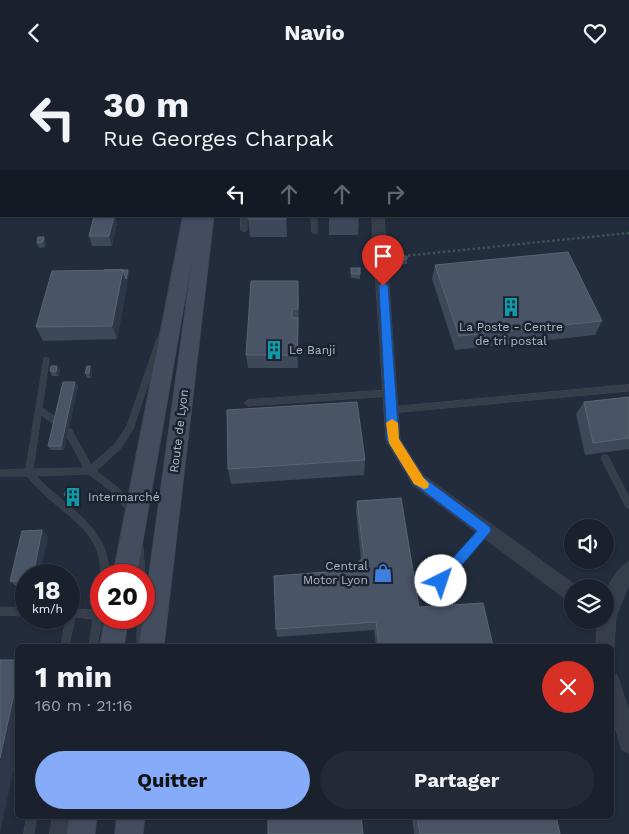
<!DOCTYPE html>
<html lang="fr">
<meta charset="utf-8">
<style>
:root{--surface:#1a212d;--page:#232935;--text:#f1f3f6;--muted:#9fa3aa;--line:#383e49;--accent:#85abf9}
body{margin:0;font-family:"Work Sans",sans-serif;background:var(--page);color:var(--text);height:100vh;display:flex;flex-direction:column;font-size:19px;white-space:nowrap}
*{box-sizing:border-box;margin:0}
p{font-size:16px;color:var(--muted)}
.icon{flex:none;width:28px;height:28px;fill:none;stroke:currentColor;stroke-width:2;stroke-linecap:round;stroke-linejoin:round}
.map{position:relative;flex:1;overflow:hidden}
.sheet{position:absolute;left:15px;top:579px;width:599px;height:175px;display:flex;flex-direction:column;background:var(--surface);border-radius:8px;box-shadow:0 1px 4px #0004,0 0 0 1px var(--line)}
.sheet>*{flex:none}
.top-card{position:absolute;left:0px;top:0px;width:630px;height:152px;box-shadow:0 1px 4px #0004,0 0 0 1px var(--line);background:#1a212d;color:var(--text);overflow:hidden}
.controls{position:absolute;left:564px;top:454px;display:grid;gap:10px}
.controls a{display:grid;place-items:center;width:50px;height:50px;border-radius:50%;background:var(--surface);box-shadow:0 1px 4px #0004,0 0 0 1px var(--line);font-size:25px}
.speed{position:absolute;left:15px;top:499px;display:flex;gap:10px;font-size:25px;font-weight:700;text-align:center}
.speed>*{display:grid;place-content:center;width:65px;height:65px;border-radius:50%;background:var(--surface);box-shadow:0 1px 4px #0004,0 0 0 1px var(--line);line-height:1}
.speed small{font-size:12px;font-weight:400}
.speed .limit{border:8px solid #d22;background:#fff;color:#111}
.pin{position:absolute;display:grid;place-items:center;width:42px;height:42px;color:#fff;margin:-51px -21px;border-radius:50% 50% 50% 0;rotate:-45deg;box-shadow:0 0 5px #0007}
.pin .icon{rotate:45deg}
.me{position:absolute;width:55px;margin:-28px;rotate:41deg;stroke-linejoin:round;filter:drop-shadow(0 0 4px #0008)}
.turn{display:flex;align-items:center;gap:18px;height:105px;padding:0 20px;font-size:22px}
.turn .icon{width:65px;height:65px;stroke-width:2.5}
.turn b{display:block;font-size:35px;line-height:42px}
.lanes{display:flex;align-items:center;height:48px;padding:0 20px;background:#0003;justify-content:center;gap:25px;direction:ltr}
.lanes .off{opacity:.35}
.round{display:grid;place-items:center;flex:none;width:52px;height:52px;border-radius:26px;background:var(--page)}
.overview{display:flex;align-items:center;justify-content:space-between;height:85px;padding:0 20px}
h1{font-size:30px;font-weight:700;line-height:38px}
.cta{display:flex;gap:10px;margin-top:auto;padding:10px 20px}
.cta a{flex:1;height:58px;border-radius:30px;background:var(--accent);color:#111;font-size:20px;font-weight:700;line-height:58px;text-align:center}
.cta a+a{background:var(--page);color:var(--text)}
header{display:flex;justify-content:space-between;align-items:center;height:65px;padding:0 20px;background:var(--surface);font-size:22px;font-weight:700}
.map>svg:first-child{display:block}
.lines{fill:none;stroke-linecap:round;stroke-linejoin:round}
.service-casing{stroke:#3f4755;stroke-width:1}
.minor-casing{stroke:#3f4755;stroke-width:1}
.secondary-casing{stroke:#3f4755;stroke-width:1}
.path{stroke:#3d5255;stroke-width:2.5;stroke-dasharray:2.5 2.5;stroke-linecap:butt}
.service{fill:#363e4c;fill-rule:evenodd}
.minor{fill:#363e4c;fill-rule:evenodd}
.secondary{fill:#444c5f;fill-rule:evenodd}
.wall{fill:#3d485a}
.shaded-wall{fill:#2d3749}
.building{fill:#495466;stroke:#5a6475}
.route{fill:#1a73e8;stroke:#114b97}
.slow{fill:#f59e0b}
.labels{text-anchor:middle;stroke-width:5;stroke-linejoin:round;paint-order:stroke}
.poi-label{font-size:12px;fill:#b1b9c8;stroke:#1b2331;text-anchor:start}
.street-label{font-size:12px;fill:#b1b9c8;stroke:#1b2331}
</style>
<header><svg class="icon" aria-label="back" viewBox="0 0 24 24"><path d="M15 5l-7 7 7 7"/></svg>Navio<svg class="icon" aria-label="heart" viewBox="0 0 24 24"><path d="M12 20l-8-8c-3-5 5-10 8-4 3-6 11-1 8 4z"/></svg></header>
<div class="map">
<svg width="629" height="769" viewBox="0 0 629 769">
<rect width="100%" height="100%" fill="#222c3c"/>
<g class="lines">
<g class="service-casing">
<g id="service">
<rect x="188" y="0" width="4" height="1"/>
<rect x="0" y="13" width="1" height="3"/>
<polygon points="241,151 247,151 247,165 244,167 241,165"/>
<polygon points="311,151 317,151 317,168 315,169 312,167"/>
<path d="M160 271 163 274 133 364 120 384 96 406 118 423 136 444 137 447 136 450 133 451 130 450 112 427 89 409 36 411C65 443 109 460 109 510H101V511C100 503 101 496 98 488 90 462 61 446 43 428 37 423 32 417 27 411H0V405L26 404 44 293H48L49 295 42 343 60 355 61 357 60 359H54L41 350 33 404 84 403 64 366 65 364H71L91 400 114 380 127 361 157 274Z"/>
<polygon points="629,320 629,326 391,348 388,347 387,345 388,343 391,342"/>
<polygon points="390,325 394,328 390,331 248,341 244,338 248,335"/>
<polygon points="605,390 608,391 629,432 629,444 626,442 601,393 602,391"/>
<polygon points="485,462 488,463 489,466 488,469 444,519 441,520 438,519 437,516 438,513 482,463"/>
<polygon points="139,478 142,479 143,482 145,510 144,513 144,510 137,510 135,482 136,479"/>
<polygon points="101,531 101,552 104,552 102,554 97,581 89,581 93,554 75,552 69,581 61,581 66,552 69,552 69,544 95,545 98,532"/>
<polygon points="0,542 26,543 26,551 0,550"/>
<polygon points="144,549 145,552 145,581 137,581 137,552 144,552"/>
<polygon points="27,751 37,751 34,769 24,769"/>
</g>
</g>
<g class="minor-casing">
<g id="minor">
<rect x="28" y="0" width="10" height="1"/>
<rect x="0" y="54" width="1" height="6"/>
<polygon points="372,151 384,151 400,374 423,410 578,522 572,522 572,536 566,534 413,420 388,379 386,375"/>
<path d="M629 497V520L616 551 614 581 611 587V581H596L597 555H605C605 548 604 541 605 534 606 522 618 501 629 497Z"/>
<polygon points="611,607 617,610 629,646 629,688 622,685 611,649"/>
<polygon points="53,751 73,751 70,769 50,769"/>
</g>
</g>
<g class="secondary-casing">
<g id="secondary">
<polygon points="183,151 214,151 164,581 139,581 192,195 137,510 113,510"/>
<polygon points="105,552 129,552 124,581 100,581"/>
<polygon points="69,751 97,751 95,769 67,769"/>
<polygon points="117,751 145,751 143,769 115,769"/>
</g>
</g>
<polyline class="path" points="393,192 629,168"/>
<use href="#service" class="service"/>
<use href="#minor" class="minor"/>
<use href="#secondary" class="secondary"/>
</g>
<g class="wall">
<polygon points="248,151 286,151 287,172 250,172"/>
<polygon points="329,151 359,151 358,170 329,170"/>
<polygon points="117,158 112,181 92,181 89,171"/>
<polygon points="46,177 45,182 39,183 37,178"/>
<polygon points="398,192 407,194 407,199 398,200 397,197"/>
<polygon points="435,200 602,256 595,270 455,285 432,214"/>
<polygon points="351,203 360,203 360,214 351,213"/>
<polygon points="128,205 129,209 117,274 43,276 36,262 104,206"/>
<polygon points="299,230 298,303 248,303 246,290"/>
<polygon points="57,301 60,305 58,311 52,311 50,306"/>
<polygon points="90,301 92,306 91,313 87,313 85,308"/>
<polygon points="75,317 78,321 64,385 51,385 48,381"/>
<polygon points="629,332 629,384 585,390 576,349 584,337"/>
<polygon points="365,395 364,410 231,419 228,404"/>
<polygon points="79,429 77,435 67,434 64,430"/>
<polygon points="357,436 419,542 493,581 376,581 374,565 277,572 276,564 352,505 361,494 356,447"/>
<polygon points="42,465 48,472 26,510 26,522 17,522 10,516"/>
<polygon points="412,751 556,751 560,769 414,769"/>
</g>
<g class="shaded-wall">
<polygon points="114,151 115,151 117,158 112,181 109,171"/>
<polygon points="44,172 46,177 45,182 43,177"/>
<polygon points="123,205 128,205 129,209 117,274 112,261"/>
<polygon points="298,253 298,303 297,290"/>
<polygon points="57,301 60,305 58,311 56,307"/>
<polygon points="90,301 92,306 91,313 89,308"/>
<polygon points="75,317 78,321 64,385 61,381"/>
<polygon points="76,425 79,429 77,435 75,431"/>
<polygon points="42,465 48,472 40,510 33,510"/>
<polygon points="14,629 18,631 18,685 0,768 0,693"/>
</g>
<g class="building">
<polygon points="98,0 166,0 165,1 97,1"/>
<polygon points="281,0 288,0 288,1 280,1"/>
<polygon points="311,0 326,0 325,1 310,1"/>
<rect x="410" y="0" width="35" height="1"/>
<polygon points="462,0 495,0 496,1 462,1"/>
<polygon points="531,0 564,0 565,1 531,1"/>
<polygon points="94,151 114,151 109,171 89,171"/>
<rect x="248" y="151" width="38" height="3"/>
<polygon points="38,172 44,172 43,177 37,178"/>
<polygon points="568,187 602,256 459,271 435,200"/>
<polygon points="407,191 407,194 399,195 398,192"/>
<rect x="351" y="203" width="9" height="6"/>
<polygon points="104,205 128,205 126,214 123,205"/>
<polygon points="123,205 112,261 36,262 52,206"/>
<polygon points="251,216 298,216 298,244 292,244 292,253 298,253 297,290 246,290"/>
<polygon points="51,301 57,301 56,307 50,306"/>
<polygon points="87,301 90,301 89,308 85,308"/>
<polygon points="63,317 75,317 61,381 48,381"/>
<polygon points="629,332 629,373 593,378 584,337"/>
<polygon points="357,337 365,395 228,404 227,345"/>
<polygon points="66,425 76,425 75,431 64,430"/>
<polygon points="401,433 419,542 483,538 493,581 379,581 376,557 276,564 274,511 352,505 364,491 357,436"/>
<polygon points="42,465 33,510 26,510 26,516 10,516 22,466"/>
<polygon points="0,595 18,595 18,629 14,629 0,693"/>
<polygon points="268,751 361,751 363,769 268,769"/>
<polygon points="417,751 556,751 560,769 420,769"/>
</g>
<polygon class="route" points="383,217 388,221 399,374 423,412 490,462 491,466 445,520 441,522 436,520 434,516 436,512 477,466 414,419 387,375 379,221"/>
<polygon class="slow" points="392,354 398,358 399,374 423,412 429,419 428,423 424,424 414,419 389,378 386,358"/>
<defs>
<g id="building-bare" transform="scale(1.5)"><path d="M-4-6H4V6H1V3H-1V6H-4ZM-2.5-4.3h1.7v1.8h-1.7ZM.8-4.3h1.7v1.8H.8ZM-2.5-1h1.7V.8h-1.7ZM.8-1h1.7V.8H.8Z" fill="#0f9aa8" stroke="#1b2331" stroke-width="2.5" paint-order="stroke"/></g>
<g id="shop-bare" transform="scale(1.5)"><path d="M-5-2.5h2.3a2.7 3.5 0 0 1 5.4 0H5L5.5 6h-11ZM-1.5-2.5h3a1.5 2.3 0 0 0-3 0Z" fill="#3f7fe0" stroke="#1b2331" stroke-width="2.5" paint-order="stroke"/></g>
</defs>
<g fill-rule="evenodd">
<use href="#building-bare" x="511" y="242"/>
<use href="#building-bare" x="274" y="285"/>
<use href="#building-bare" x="73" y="432"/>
<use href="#shop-bare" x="383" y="508"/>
</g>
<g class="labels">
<g class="poi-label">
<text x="511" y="266" text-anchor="middle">La Poste - Centre<tspan x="511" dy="14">de tri postal</tspan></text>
<text x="289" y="289">Le Banji</text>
<text x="88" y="436">Intermarché</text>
<text x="368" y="505" text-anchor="end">Central<tspan x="368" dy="14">Motor Lyon</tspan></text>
</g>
<g class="street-label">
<text transform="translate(179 366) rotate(-83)" y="4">Route de Lyon</text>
</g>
</g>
</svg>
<div class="controls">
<a><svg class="icon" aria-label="sound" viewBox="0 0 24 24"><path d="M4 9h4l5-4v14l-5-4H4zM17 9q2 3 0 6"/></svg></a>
<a><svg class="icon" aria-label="layers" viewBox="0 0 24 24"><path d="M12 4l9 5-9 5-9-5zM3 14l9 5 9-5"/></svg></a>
</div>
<div class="speed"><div>18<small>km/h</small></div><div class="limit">20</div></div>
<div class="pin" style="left:383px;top:221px;background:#d93025"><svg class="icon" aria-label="arrive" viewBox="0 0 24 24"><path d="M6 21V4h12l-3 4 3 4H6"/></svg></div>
<svg class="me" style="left:441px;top:516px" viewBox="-20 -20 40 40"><circle r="19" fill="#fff"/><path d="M0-13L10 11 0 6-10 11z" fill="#1a73e8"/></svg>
<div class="top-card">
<div class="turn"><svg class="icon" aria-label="left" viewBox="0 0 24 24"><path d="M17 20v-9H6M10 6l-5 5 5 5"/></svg><div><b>30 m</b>Rue Georges Charpak</div></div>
<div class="lanes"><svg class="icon" aria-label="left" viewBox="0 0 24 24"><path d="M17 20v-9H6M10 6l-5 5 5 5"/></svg><svg class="icon off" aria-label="ahead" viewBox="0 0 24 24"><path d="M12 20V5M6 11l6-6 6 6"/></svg><svg class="icon off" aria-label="ahead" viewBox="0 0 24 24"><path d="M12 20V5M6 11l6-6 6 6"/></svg><svg class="icon off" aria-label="right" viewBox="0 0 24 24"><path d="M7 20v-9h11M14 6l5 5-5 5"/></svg></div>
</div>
<section class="sheet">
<div class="overview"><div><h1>1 min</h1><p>160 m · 21:16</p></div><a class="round" style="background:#d93025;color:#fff"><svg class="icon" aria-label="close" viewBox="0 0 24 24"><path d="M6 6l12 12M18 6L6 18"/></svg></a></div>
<div class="cta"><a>Quitter</a><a>Partager</a></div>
</section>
</div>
